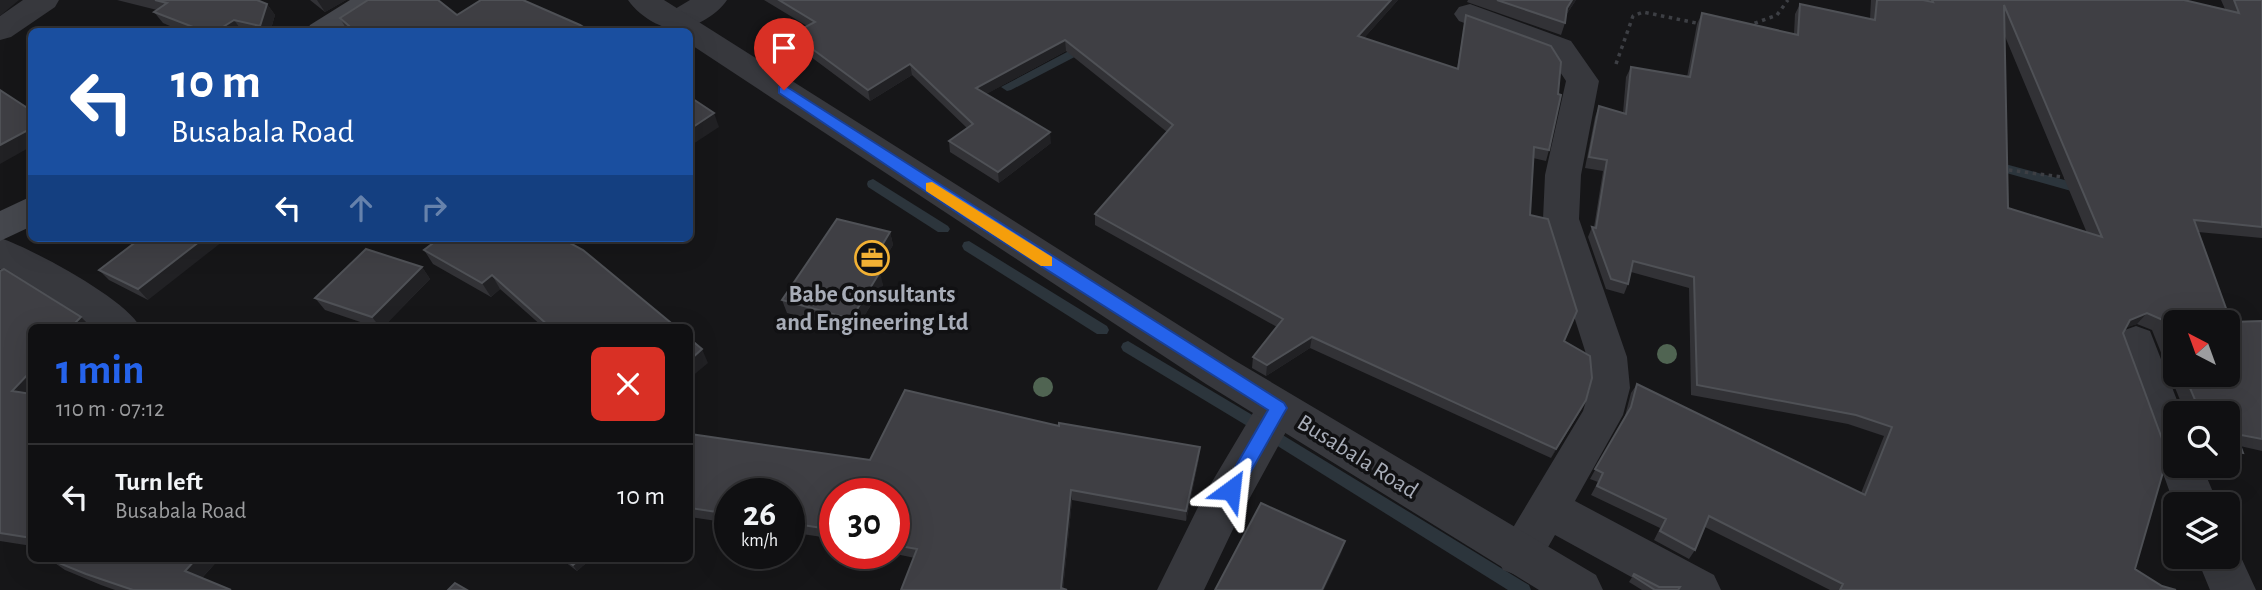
<!DOCTYPE html>
<meta charset="utf-8">
<style>
:root{--surface:#101012;--page:#1e1e20;--text:#f1f3f6;--muted:#9c9d9f;--line:#303032;--accent:#2563eb}
body{margin:0;font-family:"Alegreya Sans",sans-serif;background:var(--page);color:var(--text);height:100vh;display:flex;flex-direction:column;font-size:26px;white-space:nowrap}
*{box-sizing:border-box;margin:0}
p{font-size:23px;color:var(--muted)}
.icon{flex:none;width:38px;height:38px;fill:none;stroke:currentColor;stroke-width:2;stroke-linecap:round;stroke-linejoin:round}
.map{position:relative;flex:1;overflow:hidden}
.details{position:absolute;left:28px;top:324px;width:665px;height:238px;display:flex;flex-direction:column;background:var(--surface);border-radius:10px;box-shadow:0 7px 28px #0002,0 0 0 2px var(--line)}
.details>*{flex:none}
.guide{position:absolute;left:28px;top:28px;width:665px;height:214px;border-radius:10px;box-shadow:0 7px 28px #0002,0 0 0 2px var(--line);background:#1a4fa0;color:#fff;overflow:hidden}
.needle{width:46px;rotate:319deg}
.controls{position:absolute;left:2163px;top:310px;display:grid;gap:14px}
.controls a{display:grid;place-items:center;width:77px;height:77px;border-radius:10px;background:var(--surface);box-shadow:0 7px 28px #0002,0 0 0 2px var(--line);font-size:35px}
.speed{position:absolute;left:714px;top:478px;display:flex;gap:14px;font-size:35px;font-weight:700;text-align:center}
.speed>*{display:grid;place-content:center;width:91px;height:91px;border-radius:50%;background:var(--surface);box-shadow:0 7px 28px #0002,0 0 0 2px var(--line);line-height:1}
.speed small{font-size:18px;font-weight:400}
.speed .limit{border:10px solid #d22;background:#fff;color:#111}
.pin{position:absolute;display:grid;place-items:center;width:60px;height:60px;color:#fff;margin:-72px -30px;border-radius:50% 50% 50% 0;rotate:-45deg;box-shadow:0 0 7px #0007}
.pin .icon{rotate:45deg}
.me{position:absolute;width:77px;margin:-38px;rotate:30deg;stroke-linejoin:round;filter:drop-shadow(0 0 5px #0008)}
.turn{display:flex;align-items:center;gap:24px;height:147px;padding:0 28px;font-size:32px}
.turn .icon{width:91px;height:91px;stroke-width:2.5}
.turn b{display:block;font-size:49px;line-height:60px}
.lanes{display:flex;align-items:center;height:66px;padding:0 28px;background:#0003;justify-content:center;gap:35px;direction:ltr}
.lanes .off{opacity:.35}
.round{display:grid;place-items:center;flex:none;width:74px;height:74px;border-radius:10px;background:var(--page)}
.headline{display:flex;align-items:center;justify-content:space-between;height:119px;padding:0 28px}
h1{font-size:42px;font-weight:700;line-height:52px;color:var(--accent)}
ul{padding:0;list-style:none}
li{display:flex;align-items:center;gap:21px;height:105px;padding:0 28px;border-top:2px solid var(--line)}
li div{flex:1}
li b{display:block;font-size:26px}
li em{font-style:normal}
.map>svg:first-child{display:block}
.lines{fill:none;stroke-linecap:round;stroke-linejoin:round}
.stream{fill:#2c353c;fill-rule:evenodd}
.path{stroke:#3d3f44;stroke-width:3.5;stroke-dasharray:3.5 4.5;stroke-linecap:butt}
.minor{fill:#37383d;fill-rule:evenodd}
.tertiary{fill:#37383d;fill-rule:evenodd}
.secondary{fill:#45474d;fill-rule:evenodd}
.tree{fill:#506452}
.wall{fill:#323236;fill-rule:evenodd}
.shaded-wall{fill:#212124}
.building{fill:#3f3f44;stroke:#4f5156;stroke-width:2;fill-rule:evenodd}
.route{fill:#2563eb;stroke:#184099;stroke-width:2}
.slow{fill:#f59e0b}
.labels{text-anchor:middle;stroke-width:7;stroke-linejoin:round;paint-order:stroke}
.poi-label{font-size:24px;font-weight:bold;fill:#a8adb8;stroke:#111113}
.street-label{font-size:24px;fill:#a8adb8;stroke:#111113}
</style>
<div class="map">
<svg width="2262" height="590" viewBox="0 0 2262 590">
<rect width="100%" height="100%" fill="#161618"/>
<g class="lines">
<g class="stream">
<polygon points="1086,42 1090,43 1090,49 1011,90 1007,91 1001,87"/>
<polygon points="1990,160 2087,186 2088,189 2082,194 1985,167 1984,164"/>
<polygon points="873,179 948,226 950,229 948,232 938,232 868,187 867,184 868,181"/>
<polygon points="969,241 1107,326 1109,330 1107,334 1097,334 964,250 962,246 964,242"/>
<polygon points="1128,341 1259,419 1262,423 1259,427 1254,429 1249,427 1123,351 1121,347 1123,343"/>
<polygon points="1281,434 1529,585 1531,590 1508,590 1276,445 1273,440 1276,435"/>
</g>
<g class="path">
<polyline points="1747,26 1777,15 1788,0"/>
<polyline points="1616,64 1633,16 1643,12 1701,24"/>
<polyline points="2001,169 2069,178"/>
</g>
<g class="minor">
<polygon points="23,0 59,0 55,7 11,37 0,40 0,16"/>
<path d="M690 0H727C716 17 685 34 665 29L660 22 665 15Z"/>
<polygon points="1470,4 1571,41 1599,81 1581,175 1579,219 1627,357 1630,388 1623,415 1575,501 1714,575 1721,590 1655,590 1555,535 1535,570 1519,576 1503,570 1496,556 1583,411 1590,388 1587,357 1543,219 1545,175 1566,81 1549,55 1459,21 1454,14 1459,7"/>
<path d="M0 238C31 248 126 299 140 327H92L55 300 0 269Z"/>
<polygon points="2136,326 2150,331 2182,413 2175,413 2175,466 2202,466 2218,504 2175,504 2175,507 2174,504 2116,342 2122,331"/>
<polygon points="1278,391 1293,396 1299,408 1235,525 1204,590 1157,590 1203,497 1263,396"/>
<polygon points="2228,539 2234,542 2256,590 2210,590 2196,556 2228,556"/>
</g>
<path class="tertiary" d="M628 0H664L1234 360 1596 575 1603 590H1539L1206 384 690 44V32C667 32 641 19 628 0Z"/>
<g class="secondary">
<polygon points="350,0 387,0 383,7 344,32 306,32 310,25"/>
<polygon points="32,196 32,226 0,241 0,211"/>
</g>
</g>
<g class="tree">
<circle cx="1667" cy="354" r="10"/>
<circle cx="1043" cy="387" r="10"/>
</g>
<g class="wall">
<polygon points="117,0 257,0 267,4 275,15 270,32 184,32 163,23 154,12 157,10"/>
<polygon points="310,0 346,0 325,12"/>
<polygon points="764,0 1398,0 1364,38 1457,69 1466,15 1549,150 1546,161 1533,158 1530,215 1564,341 1586,400 1581,410 1551,458 1310,348 1266,376 1252,368 1253,357 1277,327 1095,225 1095,214 1167,132 1066,51 986,94 1051,143 999,183 950,152 949,141 967,128 912,75 870,101 795,45 792,34 807,26"/>
<polygon points="1468,0 1576,0 1566,15 1565,23 1561,35 1467,2"/>
<path d="M1871 0H2184L2225 9 2221 0H2262V238L2198 232 2231 322 2262 321V451L2240 446 2243 453 2231 462H2228V413H2181L2184 410 2152 330 2137 324 2126 327 2123 333 2135 569 2162 586 2176 590H1830L1705 527 1695 550 1689 559 1654 540 1660 528 1591 495 1598 482 1590 479 1625 416 1631 393 1637 384 1861 493 1884 436 1848 424 1691 395 1689 288 1631 272 1628 284 1624 294 1606 289 1588 237 1592 227H1594L1603 171 1585 168 1595 117 1599 106 1623 113 1626 77 1631 67 1687 77 1697 24 1702 13 1794 34 1795 14 1800 4 1870 19ZM2004 34 2087 233 2008 208ZM2175 322 2228 374H2175Z"/>
<polygon points="457,15 591,32 348,32 340,18"/>
<polygon points="890,232 893,245 877,271 883,285 855,331 787,313 782,300"/>
<polygon points="141,238 148,300 109,280 99,270"/>
<polygon points="424,250 676,327 543,327 500,289 491,297 433,264"/>
<polygon points="422,267 430,279 383,327 375,327 325,310 315,298"/>
<polygon points="0,271 81,317 91,327 32,327 32,546 0,541"/>
<polygon points="690,434 870,460 1199,458 1186,521 1072,500 1063,589 891,553 894,553 894,494 835,494 835,539 789,532 789,494 730,494 730,523 690,517"/>
<polygon points="50,558 220,558 202,578 231,590 115,590 101,585 65,570 49,559"/>
<polygon points="560,558 592,558 577,571"/>
<polygon points="1634,574 1659,587 1678,590 1642,590 1629,582"/>
</g>
<g class="shaded-wall">
<polygon points="0,0 19,0 0,16"/>
<polygon points="317,0 346,0 325,12"/>
<polygon points="1391,0 1398,0 1356,47 1358,36"/>
<polygon points="1572,0 1576,0 1563,19 1567,8"/>
<polygon points="267,4 275,15 270,32 263,32 260,26"/>
<polygon points="234,20 242,31 215,32"/>
<polygon points="1065,40 1066,51 977,99 976,88"/>
<polygon points="910,64 912,75 870,101 868,90"/>
<polygon points="714,113 719,127 690,146 690,129"/>
<polygon points="32,128 32,146 0,164 0,145"/>
<polygon points="1050,132 1051,143 999,183 998,172"/>
<polygon points="890,232 893,245 871,281 868,269"/>
<polygon points="204,238 227,238 148,300 138,289"/>
<polygon points="422,267 430,279 383,327 380,327 372,317"/>
<polygon points="880,272 883,285 855,331 851,319"/>
<polygon points="492,275 500,289 491,297 482,283"/>
<polygon points="2147,313 2137,324 2120,330 2130,320"/>
<polygon points="81,317 91,327 71,327"/>
<polygon points="1312,337 1310,348 1266,376 1267,365"/>
<polygon points="702,349 708,363 690,378 690,360"/>
<polygon points="32,370 32,398 12,391"/>
<polygon points="1586,400 1581,410 1551,458 1556,449"/>
<polygon points="1200,447 1199,458 1186,521 1186,511"/>
<polygon points="1071,490 1072,500 1063,590 1061,590"/>
<polygon points="1345,541 1341,554 1324,590 1322,590"/>
<polygon points="197,558 220,558 198,582 185,571"/>
<polygon points="581,558 592,558 577,571 573,565"/>
</g>
<g class="building">
<polygon points="155,0 257,0 267,4 260,26 234,20 215,32 206,32 154,12 167,3"/>
<polygon points="368,0 438,0 457,15 481,0 523,0 580,25 591,32 356,32 340,18"/>
<polygon points="779,0 1391,0 1358,36 1458,69 1466,15 1551,46 1561,62 1558,94 1561,95 1549,150 1534,147 1530,215 1548,219 1577,311 1564,341 1590,356 1592,378 1586,400 1556,449 1312,337 1267,365 1253,357 1283,319 1095,214 1173,125 1065,40 976,88 1050,132 998,172 949,141 973,124 910,64 868,90 792,34 815,22"/>
<polygon points="1497,0 1572,0 1567,8 1565,23"/>
<path d="M1877 0H1923L1933 2 1932 0H2184L2239 13 2234 0H2262V227L2194 220 2231 322 2262 321V439L2236 434 2243 453 2228 450V413H2189V406L2196 402 2184 374H2228V322H2175V351L2163 320 2147 313 2130 320 2123 333 2168 455 2135 569 2162 586 2176 590H1840L1843 584 1709 516 1695 550 1660 531 1666 519 1597 486 1603 473 1595 469 1631 407 1637 384 1865 495 1892 427 1856 415 1697 385 1694 277 1633 261 1628 284 1611 279 1592 227 1596 228 1607 160 1589 157 1599 106 1626 114 1631 67 1690 77 1702 13 1798 35 1800 4 1875 20ZM2004 5 2102 237 2008 208Z"/>
<polygon points="0,90 32,111 32,128 0,145"/>
<polygon points="690,97 714,113 690,129"/>
<polygon points="837,219 890,232 868,269 880,272 851,319 782,300"/>
<polygon points="141,238 204,238 138,289 99,270"/>
<polygon points="440,238 561,238 583,250 676,327 550,327 492,275 482,283 424,250"/>
<polygon points="366,249 422,267 372,317 315,298"/>
<polygon points="4,269 81,317 71,327 32,327 32,370 12,391 32,394 32,538 0,533 0,271"/>
<polygon points="690,339 702,349 690,360"/>
<polygon points="905,390 1059,426 1059,423 1200,447 1186,511 1071,490 1061,588 1067,590 901,590 917,549 894,545 894,494 835,494 835,530 789,523 789,494 730,494 730,514 690,508 690,434 870,460"/>
<polygon points="1261,503 1345,541 1322,590 1215,590"/>
<polygon points="50,558 197,558 185,571 231,590 133,590 86,574 49,559"/>
<polygon points="563,558 581,558 573,565"/>
<polygon points="1634,574 1659,587 1680,587 1678,590 1655,590 1633,576"/>
<polygon points="455,583 467,590 448,590"/>
</g>
<polygon class="route" points="784,85 1284,403 1287,408 1284,413 1237,496 1224,496 1222,490 1268,410 965,218 779,93 779,87"/>
<polygon class="slow" points="932,182 1052,257 1052,266 1041,266 926,191 926,183"/>
<defs>
<g id="office-ring" transform="scale(1.75)"><circle r="9.5" fill="#111113" stroke="#f2b134" stroke-width="1.5"/><path d="M-6-3h4V-5.5h4V-3h4V5H-6ZM-1-4.5V-3h2v-1.5ZM-6 0V1H6V0Z" fill="#f2b134"/></g>
</defs>
<g fill-rule="evenodd">
<use href="#office-ring" x="872" y="258"/>
</g>
<g class="labels">
<g class="poi-label">
<text x="872" y="302">Babe Consultants<tspan x="872" dy="28">and Engineering Ltd</tspan></text>
</g>
<g class="street-label">
<text transform="translate(1358 456) rotate(32)" y="8">Busabala Road</text>
</g>
</g>
</svg>
<div class="controls">
<a><svg class="needle" viewBox="-14 -14 28 28"><path d="M0-13l5 13h-10z" fill="#e53935"/><path d="M0 13l5-13h-10z" fill="#9c9d9f"/></svg></a>
<a><svg class="icon" aria-label="search" viewBox="0 0 24 24"><circle cx="10" cy="10" r="6"/><path d="M15 15l6 6"/></svg></a>
<a><svg class="icon" aria-label="layers" viewBox="0 0 24 24"><path d="M12 4l9 5-9 5-9-5zM3 14l9 5 9-5"/></svg></a>
</div>
<div class="speed"><div>26<small>km/h</small></div><div class="limit">30</div></div>
<div class="pin" style="left:784px;top:90px;background:#d93025"><svg class="icon" aria-label="arrive" viewBox="0 0 24 24"><path d="M6 21V4h12l-3 4 3 4H6"/></svg></div>
<svg class="me" style="left:1231px;top:490px" viewBox="-20 -20 40 40"><path d="M0-17L14 15 0 8-14 15z" fill="#2563eb" stroke="#fff" stroke-width="4"/></svg>
<div class="guide">
<div class="turn"><svg class="icon" aria-label="left" viewBox="0 0 24 24"><path d="M17 20v-9H6M10 6l-5 5 5 5"/></svg><div><b>10 m</b>Busabala Road</div></div>
<div class="lanes"><svg class="icon" aria-label="left" viewBox="0 0 24 24"><path d="M17 20v-9H6M10 6l-5 5 5 5"/></svg><svg class="icon off" aria-label="ahead" viewBox="0 0 24 24"><path d="M12 20V5M6 11l6-6 6 6"/></svg><svg class="icon off" aria-label="right" viewBox="0 0 24 24"><path d="M7 20v-9h11M14 6l5 5-5 5"/></svg></div>
</div>
<section class="details">
<div class="headline"><div><h1>1 min</h1><p>110 m · 07:12</p></div><a class="round" style="background:#d93025;color:#fff"><svg class="icon" aria-label="close" viewBox="0 0 24 24"><path d="M6 6l12 12M18 6L6 18"/></svg></a></div>
<ul>
<li><svg class="icon" aria-label="left" viewBox="0 0 24 24"><path d="M17 20v-9H6M10 6l-5 5 5 5"/></svg><div><b>Turn left</b><p>Busabala Road</p></div><em>10 m</em></li>
</ul>
</section>
</div>
